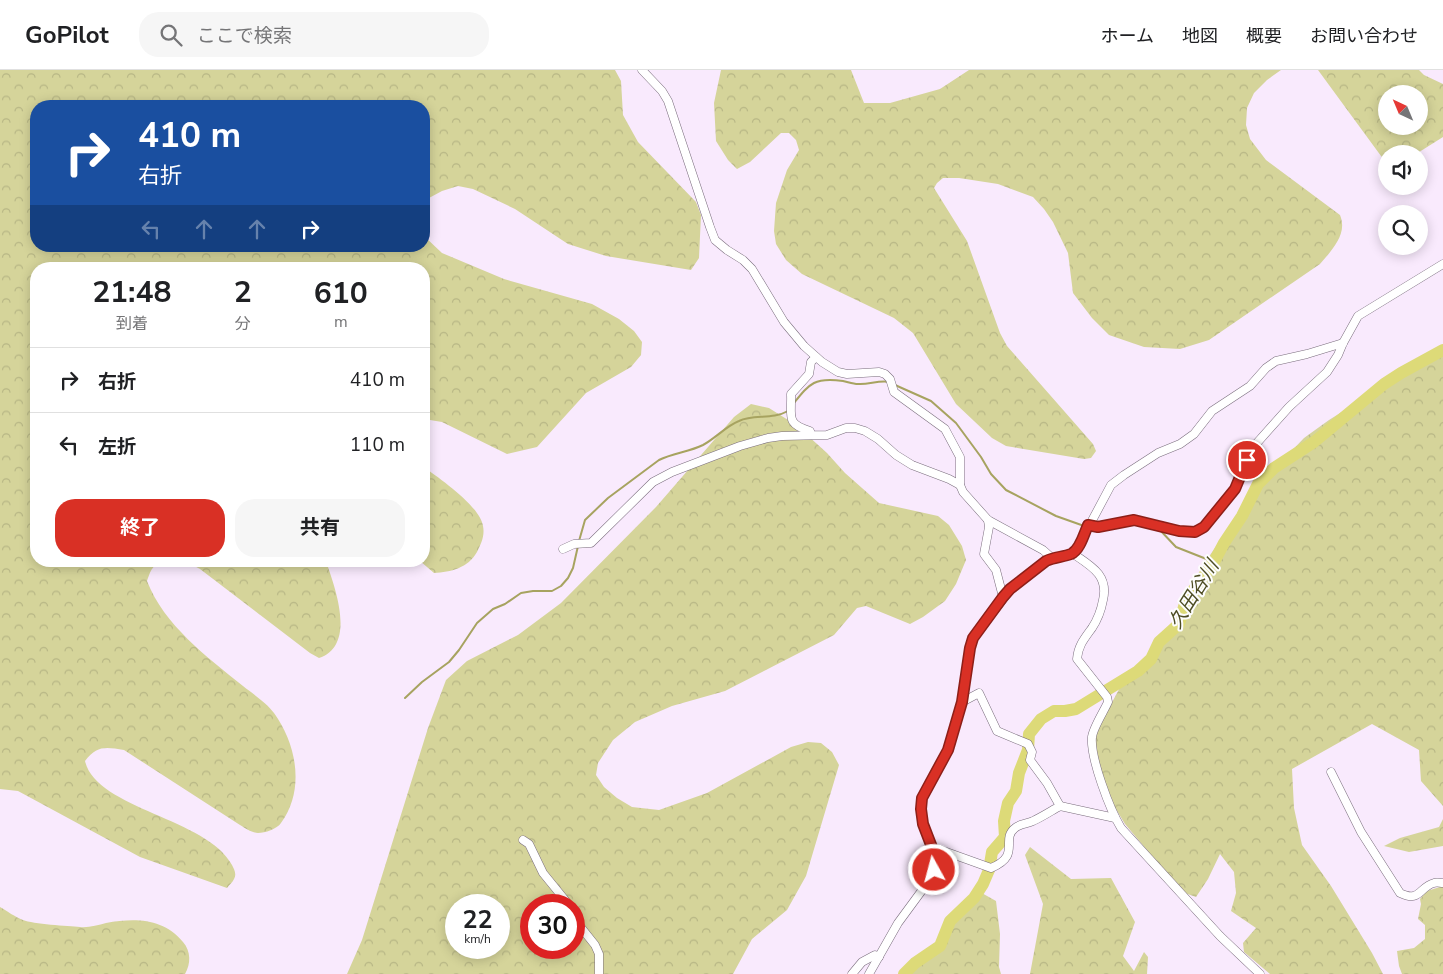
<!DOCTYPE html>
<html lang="ja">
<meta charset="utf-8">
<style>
:root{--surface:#fff;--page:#f6f6f6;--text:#202124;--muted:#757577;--line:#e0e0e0;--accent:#d93025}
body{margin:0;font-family:"Nunito Sans","Noto Sans JP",sans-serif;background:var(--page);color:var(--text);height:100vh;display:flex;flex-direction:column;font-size:19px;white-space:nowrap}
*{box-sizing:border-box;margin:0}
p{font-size:16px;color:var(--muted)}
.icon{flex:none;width:28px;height:28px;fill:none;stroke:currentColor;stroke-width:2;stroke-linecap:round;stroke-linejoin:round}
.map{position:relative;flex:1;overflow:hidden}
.panel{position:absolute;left:30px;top:192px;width:400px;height:305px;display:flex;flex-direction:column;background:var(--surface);border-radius:20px;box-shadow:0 2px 12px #0003}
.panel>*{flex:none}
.top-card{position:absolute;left:30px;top:30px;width:400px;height:152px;border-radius:20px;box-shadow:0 2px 12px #0003;background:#1a4fa0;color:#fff;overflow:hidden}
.needle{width:32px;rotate:316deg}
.buttons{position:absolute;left:1378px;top:15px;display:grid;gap:10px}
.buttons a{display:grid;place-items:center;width:50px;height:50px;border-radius:50%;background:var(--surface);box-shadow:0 2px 12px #0003;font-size:25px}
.speed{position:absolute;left:445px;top:824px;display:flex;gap:10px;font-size:25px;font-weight:700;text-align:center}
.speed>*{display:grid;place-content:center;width:65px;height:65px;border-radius:50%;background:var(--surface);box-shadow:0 2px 12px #0003;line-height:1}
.speed small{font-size:12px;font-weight:400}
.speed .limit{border:8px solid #d22;background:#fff;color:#111}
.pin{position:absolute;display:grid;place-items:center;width:42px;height:42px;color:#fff;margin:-21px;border:2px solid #fff;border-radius:50%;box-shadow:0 1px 5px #0007}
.me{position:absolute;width:55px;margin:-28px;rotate:353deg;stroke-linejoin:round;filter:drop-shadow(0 0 4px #0008)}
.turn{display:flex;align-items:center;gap:18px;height:105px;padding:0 25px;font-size:22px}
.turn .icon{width:65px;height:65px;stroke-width:2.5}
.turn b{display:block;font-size:35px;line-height:42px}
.lanes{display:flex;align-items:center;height:48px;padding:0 25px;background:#0003;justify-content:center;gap:25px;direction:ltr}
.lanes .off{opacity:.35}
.eta{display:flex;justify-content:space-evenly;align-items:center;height:85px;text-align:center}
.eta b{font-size:30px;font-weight:700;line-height:35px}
.button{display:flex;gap:10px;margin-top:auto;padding:10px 25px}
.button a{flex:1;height:58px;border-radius:20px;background:var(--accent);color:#fff;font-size:20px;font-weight:700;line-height:58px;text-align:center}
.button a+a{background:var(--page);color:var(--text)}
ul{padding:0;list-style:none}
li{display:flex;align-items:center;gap:15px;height:65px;padding:0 25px;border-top:1px solid var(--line)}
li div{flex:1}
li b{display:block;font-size:19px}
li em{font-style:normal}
header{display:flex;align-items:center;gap:30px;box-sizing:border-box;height:70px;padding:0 25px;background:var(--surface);border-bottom:1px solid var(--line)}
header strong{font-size:24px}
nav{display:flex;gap:28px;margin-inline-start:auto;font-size:18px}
.search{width:350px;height:45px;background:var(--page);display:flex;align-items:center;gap:12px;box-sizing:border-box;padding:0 18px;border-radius:20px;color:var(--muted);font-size:19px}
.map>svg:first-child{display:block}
.forest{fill:url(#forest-crowns);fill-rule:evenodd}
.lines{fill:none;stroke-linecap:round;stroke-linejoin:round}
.stream{stroke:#a7a360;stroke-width:2}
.river{stroke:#ddda78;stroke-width:12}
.minor-casing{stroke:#7a6d7d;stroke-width:9}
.minor{stroke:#fff;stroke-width:8}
.route-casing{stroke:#8d1f18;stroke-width:12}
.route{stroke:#d93025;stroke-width:9}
.labels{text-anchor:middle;stroke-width:4;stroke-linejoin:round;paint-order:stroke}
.water-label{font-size:19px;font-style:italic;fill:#4e4d24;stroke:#fdfdfd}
</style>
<header>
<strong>GoPilot</strong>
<div class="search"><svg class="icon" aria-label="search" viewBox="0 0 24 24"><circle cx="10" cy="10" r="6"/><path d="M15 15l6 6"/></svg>ここで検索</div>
<nav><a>ホーム</a><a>地図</a><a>概要</a><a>お問い合わせ</a></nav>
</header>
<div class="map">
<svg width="1443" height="904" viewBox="0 0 1443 904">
<defs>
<pattern id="forest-crowns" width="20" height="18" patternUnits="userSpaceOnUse" patternTransform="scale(1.25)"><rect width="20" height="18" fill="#d5d49a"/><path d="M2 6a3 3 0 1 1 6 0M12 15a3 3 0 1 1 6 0" fill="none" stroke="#b7b685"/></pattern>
</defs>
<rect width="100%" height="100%" fill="#f9eafd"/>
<g class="forest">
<path d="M0 0H615L621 11 623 45 638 72 696 132 701 145 699 188 691 200 606 186 568 174 515 139 473 119 458 116 442 121 429 128 424 133V36H36V176H424V166L442 183 504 209 592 234 619 249 634 261 642 272 641 285 631 297 586 323 537 377 507 384 442 352 424 349V199H36V491H164C152 495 151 500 147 511 164 555 207 587 243 616 253 624 267 633 274 643 297 675 305 720 281 753 277 759 265 763 258 763 252 763 245 758 240 755L124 680C106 677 97 675 85 691 96 739 207 748 232 795 234 799 237 804 234 809 233 812 229 815 227 818L140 787 18 721 0 719Z"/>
<path d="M721 0H851L864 33H890L940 19 969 0H1281L1267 10 1254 23 1247 38 1246 55 1250 69 1266 90 1340 145C1348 164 1332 180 1320 194L1209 270 1180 279 1144 277 1109 265 1092 248 1073 223 1068 183 1053 152 1044 139 1033 127 998 114 959 108H943L937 113 934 118 967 171 1000 263 1007 276 1093 374 1096 381 1091 388 1084 389 1006 376 992 368 956 334 913 263 894 248 802 204 786 190 776 174 774 161 776 133 787 100 799 80 796 70 789 63H781L750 92 737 99 728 90 716 71 714 33Z"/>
<path d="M1318 0H1419L1424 5 1443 14V67L1416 84H1386V91L1381 86ZM1386 24H1419V56H1386Z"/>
<polygon points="1443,285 1443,736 1421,711 1419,680 1372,654 1292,699 1294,738 1302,775 1331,816 1372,883 1383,904 1270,904 1244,882 1243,873 1256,858 1231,841 1236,823 1234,802 1220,784 1208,809 1196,827 1182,822 1125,754 1106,723 1094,673 1097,660 1123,612 1133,603 1149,593 1162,572 1182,553 1186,536 1195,520 1204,494 1227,460 1235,447 1282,391 1304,368 1329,350 1372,323"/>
<path d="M751 334 769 338 796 355 827 383 845 403 879 433 938 446 949 455 962 476 966 490 956 514 945 531 923 547 910 554 866 536 857 538 834 565 725 621 672 636 635 652 613 670 598 693 596 705 604 717 617 728 632 737 659 740 707 723 791 677 808 672 821 673 832 682 839 695 806 806 787 840 752 869 733 904H347L362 870 428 658 446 610 467 591 518 565 561 533 656 437 734 347ZM456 835H499V878H456ZM531 835H574V878H531Z"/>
<path d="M424 397C440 409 480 436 483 456 485 466 481 474 477 482 468 498 451 502 434 503L420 491H424Z"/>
<path d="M185 491H326C335 518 357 575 319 588L310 583 200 499Z"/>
<polygon points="1443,749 1443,776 1409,782 1384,776 1400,768 1439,757"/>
<polygon points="1030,777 1071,809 1111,808 1135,852 1123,886 1134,901 1144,882 1148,887 1147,904 1030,904 1043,834 1025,785"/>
<polygon points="1443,816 1443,904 1402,904 1399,896 1397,881 1414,878 1425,869 1425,855 1418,849 1421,834 1420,829 1427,821"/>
<polygon points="980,822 996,831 1000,864 999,897 1001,904 906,904 939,880 946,866 954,844"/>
<path d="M0 837C7 841 15 847 23 850 33 854 68 856 80 857 88 858 98 855 106 853 135 848 163 848 183 872 191 881 191 894 185 904H0Z"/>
</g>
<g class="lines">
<g class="stream">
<polyline points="895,315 931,331 956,353 981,387 991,404 1006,420 1056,446 1087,457"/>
<path d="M794 333C810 313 815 307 843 311 848 312 853 314 858 314 868 315 879 310 889 312"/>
<polyline points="1159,459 1176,477 1214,492"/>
<path d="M579 471 585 450 608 428 659 390C673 383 689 382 703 375 716 368 726 356 739 351 754 344 772 350 788 341"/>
<polyline points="405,628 422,612 449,592 459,580 477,553 493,539 505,534 521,523 533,521 552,521 561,516 568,508 573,498 578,476"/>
</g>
<polyline class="river" points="904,904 915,893 940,876 950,851 974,828 983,814 989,800 992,782 1005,767 1004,751 1008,733 1016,721 1019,703 1028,680 1029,664 1041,649 1054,641 1065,641 1076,639 1138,601 1151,589 1159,572 1179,554 1186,530 1214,492 1224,473 1242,446 1258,414 1274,398 1314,372 1384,314 1401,303 1443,280"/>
<g class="minor-casing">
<g id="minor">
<polyline points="642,0 662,21 668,31 710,157 715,170 727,180 743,190 752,199 784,252 804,276 822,292 838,302 847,304 879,302 885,304 890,309 894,322 945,359 960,387 960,415 963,422 988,450 1043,480 1052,488"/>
<path d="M811 365 810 361C785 354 792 346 791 324L809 304 811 292 816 287"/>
<polyline points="988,450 989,457 984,484 996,500 1003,527"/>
<polyline points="1088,455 1097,457 1134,450 1179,461 1195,462 1204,457 1235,419 1241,402 1256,374 1289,337 1327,302 1338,285 1343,273 1358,246 1443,194"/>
<polyline points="563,479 574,474 591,473 653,412 672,402 740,376 768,368 782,366 827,365 846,358 855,358 865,361 878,369 896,385 912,395 949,409 960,415"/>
<path d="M1072 483C1091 496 1109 505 1103 530 1101 541 1098 549 1092 558 1084 569 1078 576 1077 589L1107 627 1108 632C1104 641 1093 658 1092 667 1090 688 1110 740 1121 758L1220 866 1260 904"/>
<polyline points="962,632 979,623 997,661 1028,674 1032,682 1030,690 1047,713 1060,736"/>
<path d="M1331 702 1361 762 1400 823C1420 833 1419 817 1434 813 1437 812 1440 813 1443 813"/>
<polyline points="523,770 529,774 543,803 569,835"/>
<path d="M933 780 938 779 991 798C1022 785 1000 770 1015 758 1019 754 1027 754 1033 751 1042 747 1051 741 1060 736L1115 748"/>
<polyline points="574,842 579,855 595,875 599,884 599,904"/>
<polyline points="852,904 862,892 875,885 879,887"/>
<polyline points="869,904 898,853 923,819 934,800 933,780 923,754 921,739 922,728 948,680 962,632 970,578 973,568 1011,519 1046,491 1072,483 1079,475 1111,415 1124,405 1158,383 1180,374 1194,364 1212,341 1250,316 1266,298 1276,291 1307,284 1343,273"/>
</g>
</g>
<use href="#minor" class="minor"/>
</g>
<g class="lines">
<g class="route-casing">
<path id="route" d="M934 800 933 780 923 754 921 739 922 728 948 680 962 632 970 578 973 568 1003 527 1010 519 1046 491C1054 487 1063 487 1071 484 1080 480 1084 464 1088 455L1098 457 1134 450 1179 461 1195 462 1204 457 1235 419 1247 390"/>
</g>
<use href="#route" class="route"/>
</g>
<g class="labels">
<g class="water-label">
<text transform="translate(1193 524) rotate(-58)" y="7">久田谷川</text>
</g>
</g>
</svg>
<div class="buttons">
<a><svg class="needle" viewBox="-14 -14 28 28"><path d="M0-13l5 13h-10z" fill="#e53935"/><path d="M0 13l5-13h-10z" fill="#757577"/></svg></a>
<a><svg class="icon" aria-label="sound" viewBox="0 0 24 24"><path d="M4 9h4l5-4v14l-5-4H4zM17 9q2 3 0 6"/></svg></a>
<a><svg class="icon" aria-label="search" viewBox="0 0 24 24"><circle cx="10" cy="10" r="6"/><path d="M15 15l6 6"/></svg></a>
</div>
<div class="speed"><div>22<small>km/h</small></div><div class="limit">30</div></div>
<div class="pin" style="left:1247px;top:390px;background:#d93025"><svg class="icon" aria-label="arrive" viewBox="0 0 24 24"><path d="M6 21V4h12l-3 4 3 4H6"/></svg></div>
<svg class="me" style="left:934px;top:800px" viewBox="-20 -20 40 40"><circle r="17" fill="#d93025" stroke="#fff" stroke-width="3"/><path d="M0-11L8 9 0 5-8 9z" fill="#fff"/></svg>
<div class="top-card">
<div class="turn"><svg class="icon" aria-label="right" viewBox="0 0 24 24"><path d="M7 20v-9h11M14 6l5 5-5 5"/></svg><div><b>410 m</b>右折</div></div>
<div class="lanes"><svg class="icon off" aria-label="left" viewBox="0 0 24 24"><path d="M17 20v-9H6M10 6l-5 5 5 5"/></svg><svg class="icon off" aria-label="ahead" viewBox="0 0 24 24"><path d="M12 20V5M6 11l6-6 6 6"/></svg><svg class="icon off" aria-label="ahead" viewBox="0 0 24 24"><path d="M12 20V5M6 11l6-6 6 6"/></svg><svg class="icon" aria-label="right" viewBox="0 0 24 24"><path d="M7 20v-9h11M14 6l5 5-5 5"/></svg></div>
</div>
<section class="panel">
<div class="eta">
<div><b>21:48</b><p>到着</p></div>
<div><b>2</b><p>分</p></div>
<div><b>610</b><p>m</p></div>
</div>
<ul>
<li><svg class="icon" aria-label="right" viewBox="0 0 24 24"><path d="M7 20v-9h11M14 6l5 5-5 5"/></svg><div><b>右折</b></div><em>410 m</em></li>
<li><svg class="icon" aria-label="left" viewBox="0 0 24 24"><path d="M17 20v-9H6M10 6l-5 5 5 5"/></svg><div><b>左折</b></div><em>110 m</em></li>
</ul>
<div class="button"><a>終了</a><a>共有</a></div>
</section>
</div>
